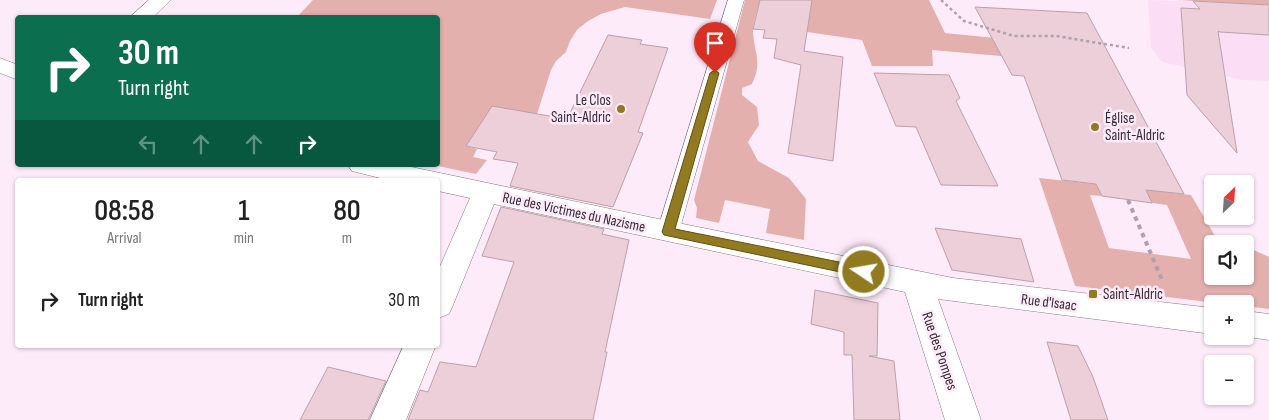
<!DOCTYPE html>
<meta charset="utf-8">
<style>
:root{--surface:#fff;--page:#f2f2f2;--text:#222;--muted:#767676}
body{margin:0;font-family:"Sofia Sans Condensed",sans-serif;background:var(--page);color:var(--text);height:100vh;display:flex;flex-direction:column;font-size:19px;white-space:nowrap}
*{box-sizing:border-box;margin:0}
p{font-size:16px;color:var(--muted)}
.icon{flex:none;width:28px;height:28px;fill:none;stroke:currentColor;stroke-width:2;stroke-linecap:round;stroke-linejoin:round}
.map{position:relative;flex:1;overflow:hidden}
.details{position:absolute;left:15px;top:178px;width:425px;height:170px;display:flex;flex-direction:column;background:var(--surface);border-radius:5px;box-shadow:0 1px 4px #0004}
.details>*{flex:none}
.banner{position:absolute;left:15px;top:15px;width:425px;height:152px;border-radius:5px;box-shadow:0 1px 4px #0004;background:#0b6e4f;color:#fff;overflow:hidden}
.needle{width:32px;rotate:25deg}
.tools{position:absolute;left:1204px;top:175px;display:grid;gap:10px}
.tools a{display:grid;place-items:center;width:50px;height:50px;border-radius:5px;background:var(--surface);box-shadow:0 1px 4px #0004;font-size:25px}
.pin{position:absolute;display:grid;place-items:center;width:42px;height:42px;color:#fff;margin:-51px -21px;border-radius:50% 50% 50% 0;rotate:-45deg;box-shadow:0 0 5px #0007}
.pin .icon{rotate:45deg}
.me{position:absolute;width:55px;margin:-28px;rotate:282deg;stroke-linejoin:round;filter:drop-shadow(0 0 4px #0008)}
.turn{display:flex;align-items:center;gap:18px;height:105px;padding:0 20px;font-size:22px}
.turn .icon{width:65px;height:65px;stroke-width:2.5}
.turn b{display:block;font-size:35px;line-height:42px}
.lanes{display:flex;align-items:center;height:48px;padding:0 20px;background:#0003;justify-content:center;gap:25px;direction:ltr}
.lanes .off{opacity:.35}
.eta{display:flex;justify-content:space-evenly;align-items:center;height:85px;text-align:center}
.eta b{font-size:30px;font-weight:600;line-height:35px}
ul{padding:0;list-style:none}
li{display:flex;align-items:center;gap:15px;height:75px;padding:0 20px}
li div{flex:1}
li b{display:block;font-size:19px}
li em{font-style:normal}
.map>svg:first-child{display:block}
.built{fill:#fbdef5}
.green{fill:#e3b0ae}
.building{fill:#eccfd8;stroke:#bca0a9}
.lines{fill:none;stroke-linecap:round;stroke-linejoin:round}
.lane-casing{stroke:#887484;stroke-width:1}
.street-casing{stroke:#887484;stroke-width:1}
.path-far1{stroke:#afa0ac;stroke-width:2.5;stroke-dasharray:3 3;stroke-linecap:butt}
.path{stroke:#afa0ac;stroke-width:4;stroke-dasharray:4.5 4.5;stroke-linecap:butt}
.lane{fill:#fff;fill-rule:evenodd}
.street{fill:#fff;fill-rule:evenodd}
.route{fill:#927a21;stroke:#5f4f15}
.poi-dot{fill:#927a21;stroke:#feebfa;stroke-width:2}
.labels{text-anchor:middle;stroke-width:5;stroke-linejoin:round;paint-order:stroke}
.poi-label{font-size:15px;fill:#352c33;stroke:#feebfa;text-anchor:start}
.street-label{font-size:15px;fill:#352c33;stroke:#feebfa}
</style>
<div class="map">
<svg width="1269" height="420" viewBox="0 0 1269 420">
<rect width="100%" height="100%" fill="#feebfa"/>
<polygon class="built" points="1148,0 1269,5 1269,81 1243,80 1162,62 1151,48"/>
<g class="green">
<polygon points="313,0 717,0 710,19 625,7 601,14 588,21 577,30 570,41 566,52 556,61 551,70 537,114 492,107 466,146 477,149 473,157 487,160 476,174 433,165 438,165 438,18 296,18"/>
<path d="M745 0H760C758 9 753 21 753 31 754 55 763 60 752 84L742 88V95L757 107 759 125 748 142 758 161 789 178 806 199 804 240 766 233 770 209 725 200 719 223 696 218 697 208 694 200Z"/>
<polygon points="812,0 929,0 945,33 1005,39 1012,57 932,50 933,66 872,66 862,40 807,32"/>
<polygon points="1177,0 1269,0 1269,5"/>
<polygon points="1039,178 1096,184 1102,196 1090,195 1109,248 1191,259 1167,205 1152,203 1146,190 1191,195 1218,241 1237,244 1212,244 1212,276 1245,276 1245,246 1269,257 1269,309 1245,306 1245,304 1225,304 1075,286"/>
</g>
<g class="building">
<polygon points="760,0 812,0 804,51 843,57 833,161 788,153 801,65 774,58 777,39 763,38 765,30 753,29"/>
<polygon points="1193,1 1269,5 1269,35 1220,32 1218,31 1237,153 1187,95 1181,8 1200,9"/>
<polygon points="975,7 1087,13 1184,194 1146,190 1152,203 1102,196 1096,184 1062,180 1024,76 1012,75"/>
<polygon points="608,35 642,40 640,44 668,48 638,132 643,133 613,207 510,186 518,163 493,159 497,152 466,146 492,106 567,119"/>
<polygon points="874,73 949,75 960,98 956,101 998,186 941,185 916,127 896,126"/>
<polygon points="501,207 604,229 602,234 629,240 605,352 607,352 593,420 408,420 420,390 428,392 440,362 476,367 514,262 482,256"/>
<polygon points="935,228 1021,239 1034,282 952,270"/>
<polygon points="815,290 878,303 877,356 869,356 894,361 900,420 854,420 852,355 844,355 844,332 811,324"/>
<polygon points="1047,342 1078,346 1093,377 1108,420 1071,420"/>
<polygon points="328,367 386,381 368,420 300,420"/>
</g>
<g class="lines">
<g class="lane-casing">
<polygon id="lane" points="728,0 744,0 679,232 676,238 668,240 660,238 657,232"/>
</g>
<g class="street-casing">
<g id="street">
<polygon points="149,0 171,0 152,18 129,18"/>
<polygon points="0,58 18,65 18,80 0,73"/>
<polygon points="348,165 402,165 668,221 953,278 1212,308 1212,334 938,299 981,420 945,420 905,292 494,204 453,305 449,314 438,318 438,271 470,198 438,191 438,180 388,180 352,171"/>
<polygon points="1245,311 1269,314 1269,340 1242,336 1245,336"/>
<polygon points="404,345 436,345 406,420 370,420"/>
</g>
</g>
<polyline class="path-far1" points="941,0 964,21 1014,36 1056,36 1129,48"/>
<polyline class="path" points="1128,200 1163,282"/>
<use href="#lane" class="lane"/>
<use href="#street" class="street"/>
</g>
<polygon class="route" points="715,70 719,73 675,229 864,267 868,268 870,272 868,275 864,277 664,235 662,232 710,73"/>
<g class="poi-dot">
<circle cx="621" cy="109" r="5"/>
<circle cx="1095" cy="127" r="5"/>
<rect x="1088" y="289" width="10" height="10" rx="2.5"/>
</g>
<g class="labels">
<g class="poi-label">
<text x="611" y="105" text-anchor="end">Le Clos<tspan x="611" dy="17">Saint-Aldric</tspan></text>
<text x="1105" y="123">Église<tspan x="1105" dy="17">Saint-Aldric</tspan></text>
<text x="1103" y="299">Saint-Aldric</text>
</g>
<g class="street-label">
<text transform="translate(574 212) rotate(12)" y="5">Rue des Victimes du Nazisme</text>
<text transform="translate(1049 302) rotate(7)" y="5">Rue d'Isaac</text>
<text transform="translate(940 351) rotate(71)" y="5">Rue des Pompes</text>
</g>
</g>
</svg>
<div class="tools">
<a><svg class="needle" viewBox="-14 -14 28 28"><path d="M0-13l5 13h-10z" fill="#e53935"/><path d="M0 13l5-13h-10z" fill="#767676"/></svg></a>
<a><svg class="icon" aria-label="sound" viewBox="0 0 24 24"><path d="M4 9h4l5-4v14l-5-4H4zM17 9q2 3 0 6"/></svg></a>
<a>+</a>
<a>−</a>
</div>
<div class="pin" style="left:715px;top:73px;background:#d93025"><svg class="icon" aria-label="arrive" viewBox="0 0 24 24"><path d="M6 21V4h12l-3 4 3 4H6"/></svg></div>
<svg class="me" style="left:864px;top:272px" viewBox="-20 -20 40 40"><circle r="17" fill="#927a21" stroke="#fff" stroke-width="3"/><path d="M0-11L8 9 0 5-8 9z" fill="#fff"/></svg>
<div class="banner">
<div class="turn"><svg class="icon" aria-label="right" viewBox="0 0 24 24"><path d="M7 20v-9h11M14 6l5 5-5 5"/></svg><div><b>30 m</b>Turn right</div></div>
<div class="lanes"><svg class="icon off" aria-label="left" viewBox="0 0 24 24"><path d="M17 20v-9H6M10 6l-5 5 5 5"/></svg><svg class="icon off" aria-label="ahead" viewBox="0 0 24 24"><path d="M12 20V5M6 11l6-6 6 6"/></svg><svg class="icon off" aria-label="ahead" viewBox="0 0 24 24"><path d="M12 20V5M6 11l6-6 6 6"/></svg><svg class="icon" aria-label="right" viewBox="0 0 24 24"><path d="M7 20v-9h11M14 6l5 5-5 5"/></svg></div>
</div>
<section class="details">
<div class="eta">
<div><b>08:58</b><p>Arrival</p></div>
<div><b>1</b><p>min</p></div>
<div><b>80</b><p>m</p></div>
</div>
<ul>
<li><svg class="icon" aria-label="right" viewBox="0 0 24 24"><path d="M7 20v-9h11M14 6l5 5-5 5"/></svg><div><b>Turn right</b></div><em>30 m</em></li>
</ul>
</section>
</div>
